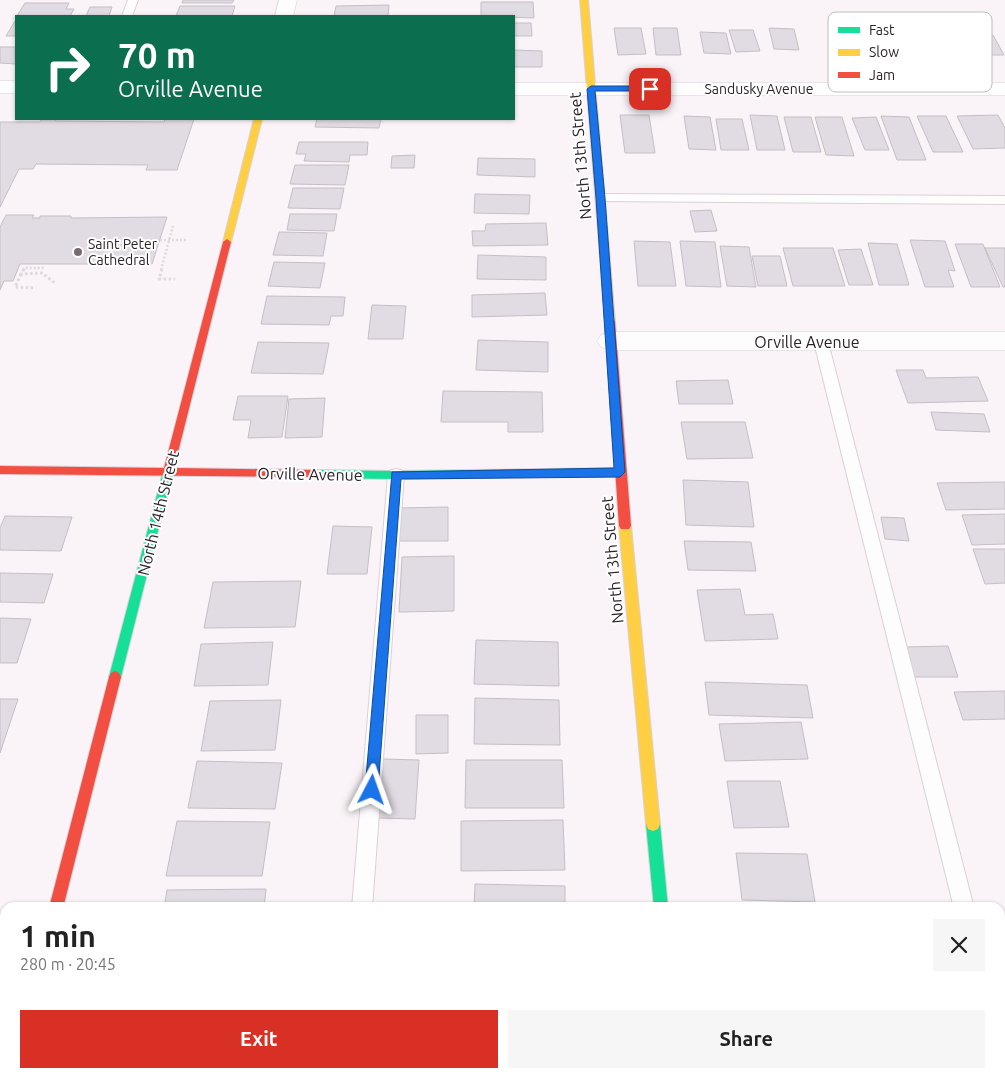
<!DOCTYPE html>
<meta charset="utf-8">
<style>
:root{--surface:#fff;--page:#f6f6f6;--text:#222;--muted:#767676;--accent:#d93025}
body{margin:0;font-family:Ubuntu,sans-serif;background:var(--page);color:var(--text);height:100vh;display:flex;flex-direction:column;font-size:19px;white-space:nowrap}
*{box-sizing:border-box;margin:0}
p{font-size:16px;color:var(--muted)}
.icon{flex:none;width:28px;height:28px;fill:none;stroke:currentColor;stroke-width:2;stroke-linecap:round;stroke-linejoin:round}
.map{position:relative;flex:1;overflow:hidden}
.panel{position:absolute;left:0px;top:902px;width:1005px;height:176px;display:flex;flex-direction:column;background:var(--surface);border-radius:15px 15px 0 0;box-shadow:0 1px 4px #0004}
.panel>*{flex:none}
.banner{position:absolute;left:15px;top:15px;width:500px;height:105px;border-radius:0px;box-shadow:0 1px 4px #0004;background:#0b6e4f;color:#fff;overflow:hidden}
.pin{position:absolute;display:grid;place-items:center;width:42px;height:42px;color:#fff;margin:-21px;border-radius:10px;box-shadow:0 2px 8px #0006}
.me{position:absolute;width:55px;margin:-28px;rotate:4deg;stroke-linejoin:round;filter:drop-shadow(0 0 4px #0008)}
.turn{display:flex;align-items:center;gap:18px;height:105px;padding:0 20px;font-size:22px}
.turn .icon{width:65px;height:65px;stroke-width:2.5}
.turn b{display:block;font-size:35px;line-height:42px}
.round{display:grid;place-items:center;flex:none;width:52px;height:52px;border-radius:0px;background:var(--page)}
.overview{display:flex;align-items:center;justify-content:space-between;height:85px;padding:0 20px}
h1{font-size:30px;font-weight:700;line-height:38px}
.action{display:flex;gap:10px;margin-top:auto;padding:10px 20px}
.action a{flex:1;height:58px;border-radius:0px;background:var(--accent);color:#fff;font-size:20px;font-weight:700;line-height:58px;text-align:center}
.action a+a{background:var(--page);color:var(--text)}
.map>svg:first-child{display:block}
.building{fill:#e1dce3;stroke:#c5bfc5}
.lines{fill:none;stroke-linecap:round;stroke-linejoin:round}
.lane-casing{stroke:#d9d1d6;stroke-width:2}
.street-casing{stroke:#d9d1d6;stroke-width:1}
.fast-casing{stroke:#d9d1d6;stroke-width:2}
.slow-casing{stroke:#d9d1d6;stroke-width:2}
.jam-casing{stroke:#d9d1d6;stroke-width:2}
.path-far1{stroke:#dddadc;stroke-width:2.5;stroke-dasharray:2 2;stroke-linecap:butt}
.path{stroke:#dddadc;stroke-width:3;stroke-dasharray:2.5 2.5;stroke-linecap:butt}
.lane{fill:#fefdfe;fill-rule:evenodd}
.street{fill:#fefdfe;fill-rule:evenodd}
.fast{fill:#16e098;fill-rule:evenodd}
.slow{fill:#ffcf43;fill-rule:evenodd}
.jam{fill:#f24e42;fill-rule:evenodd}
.route{fill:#1a73e8;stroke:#114b97}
.poi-dot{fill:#746c71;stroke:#fff;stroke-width:2}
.labels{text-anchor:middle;stroke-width:4;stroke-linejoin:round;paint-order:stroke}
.far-street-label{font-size:14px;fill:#2c2228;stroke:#fff}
.far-poi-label{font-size:14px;fill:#2c2228;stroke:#fff;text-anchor:start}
.street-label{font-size:16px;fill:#2c2228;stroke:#fff}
.key{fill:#fff;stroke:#c0bdbe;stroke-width:1}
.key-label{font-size:14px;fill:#2c2228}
</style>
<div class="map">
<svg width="1005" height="1078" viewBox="0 0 1005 1078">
<rect width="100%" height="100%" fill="#faf4f8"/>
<g class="building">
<polygon points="183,0 234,0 232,3 182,3"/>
<polygon points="481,2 533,2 534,18 481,16"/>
<polygon points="25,3 69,3 66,9 74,9 70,16 17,16"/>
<polygon points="389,5 388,16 334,16 336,6"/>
<polygon points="180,6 235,6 232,16 176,16"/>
<polygon points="90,7 112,7 109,16 86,16"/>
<polygon points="15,21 16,36 6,36"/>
<polygon points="514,23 531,23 532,36 514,36"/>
<polygon points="953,23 977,23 983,35 993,35 1004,55 970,55"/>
<polygon points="614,28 641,28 646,54 618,55"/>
<polygon points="653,28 677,28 681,55 656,55"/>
<polygon points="769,28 794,29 799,50 774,49"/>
<polygon points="729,30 753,30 760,51 736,52"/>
<polygon points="700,32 726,33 731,54 704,53"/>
<polygon points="0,47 16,47 16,64 0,63"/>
<polygon points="514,50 542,51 542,67 514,67"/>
<polygon points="620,115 649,115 655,153 625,153"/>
<polygon points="750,115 777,116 785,150 757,150"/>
<polygon points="998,115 1005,128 1005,148 973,149 957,116"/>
<polygon points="684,116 710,117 716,150 689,149"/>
<polygon points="881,116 909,117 926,160 897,160"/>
<polygon points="917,116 946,116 963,152 933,152"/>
<polygon points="784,117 811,117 821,152 793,152"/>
<polygon points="815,117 842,117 854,156 826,155"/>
<polygon points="876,117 889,150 865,150 852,118"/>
<polygon points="42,119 56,119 55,121 164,122 165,119 194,119 177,170 146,170 148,165 36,164 33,169 19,169 0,207 0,122 40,122"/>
<polygon points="317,119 381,119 379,128 315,127"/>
<polygon points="716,119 742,119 749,150 721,150"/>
<polygon points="299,142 368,142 367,155 350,155 349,162 304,161 306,154 296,154"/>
<polygon points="415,155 414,168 391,168 392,156"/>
<polygon points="478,158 535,159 535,177 477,175"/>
<polygon points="295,165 349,165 345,185 290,184"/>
<polygon points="293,188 344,188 340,209 288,208"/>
<polygon points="475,194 530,195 529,214 474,213"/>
<polygon points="711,210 717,231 695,232 690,211"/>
<polygon points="290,214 337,214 334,231 287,230"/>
<polygon points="6,215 34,215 32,218 40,218 40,216 71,216 71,218 167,217 152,264 20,264 13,281 4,281 0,290 0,227"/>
<polygon points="546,223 548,245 473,246 472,231 485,231 486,224"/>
<polygon points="279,232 327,233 323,256 273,255"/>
<polygon points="910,240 945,241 955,271 948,270 954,287 925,287"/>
<polygon points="634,241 670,242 676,286 638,286"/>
<polygon points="680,241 715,242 721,287 686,286"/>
<polygon points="868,243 897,244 909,285 879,285"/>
<polygon points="955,244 983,244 1000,287 971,287"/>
<polygon points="720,246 749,247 756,287 727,286"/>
<polygon points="783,248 833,248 845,286 793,286"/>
<polygon points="985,248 1005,248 1005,287 1003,287"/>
<polygon points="861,249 873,285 849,285 838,250"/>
<polygon points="478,255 546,257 546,280 477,279"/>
<polygon points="752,256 780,256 787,286 758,286"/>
<polygon points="274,262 325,263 320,288 268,286"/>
<polygon points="545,293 547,315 472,317 472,295"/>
<polygon points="267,296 345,297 343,316 331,316 329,325 261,324"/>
<polygon points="372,305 406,306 403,339 368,339"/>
<polygon points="478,340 548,342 548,372 476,370"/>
<polygon points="258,342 329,343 323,374 251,373"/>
<polygon points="896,370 923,370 926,378 978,377 988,401 908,403"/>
<polygon points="728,380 733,404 679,404 676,381"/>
<polygon points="443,391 542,392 543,432 508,432 508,422 441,422"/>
<polygon points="238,396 288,396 282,437 248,438 251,420 233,420"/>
<polygon points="325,398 322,437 285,438 289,399"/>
<polygon points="931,412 984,414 990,432 936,430"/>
<polygon points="681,422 745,422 753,458 687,459"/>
<polygon points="683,480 748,482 754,527 686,525"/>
<polygon points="1005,482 1005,509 946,510 937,483"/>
<polygon points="448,507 448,541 396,541 398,508"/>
<polygon points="1005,514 1005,544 972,545 962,515"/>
<polygon points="5,516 72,517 61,551 0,550 0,528"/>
<polygon points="881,517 904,518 909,541 885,539"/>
<polygon points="333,526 372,527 367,574 327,574"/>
<polygon points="684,541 751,542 756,571 688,570"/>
<polygon points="973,549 1005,549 1005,583 985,584"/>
<polygon points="454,556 454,611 399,612 402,557"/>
<polygon points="0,573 53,574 44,603 0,602"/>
<polygon points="301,581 295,627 204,628 213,582"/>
<polygon points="740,589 745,615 773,614 778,639 705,641 697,590"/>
<polygon points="0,618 31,619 17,663 0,663"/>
<polygon points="476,640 558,642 559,686 474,684"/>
<polygon points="273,642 268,685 194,686 201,644"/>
<polygon points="948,646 958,677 913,677 905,647"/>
<polygon points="705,682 807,685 813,718 709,715"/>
<polygon points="1005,691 1005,719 963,720 954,692"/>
<polygon points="475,698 559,700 560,745 474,744"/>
<polygon points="0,699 18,699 0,753"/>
<polygon points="281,700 275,750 201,751 210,701"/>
<polygon points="416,715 448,715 448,753 416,754"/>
<polygon points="801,722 808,759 725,761 719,724"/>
<polygon points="383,759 419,760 415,819 378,818"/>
<polygon points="466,760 562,760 564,808 465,808"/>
<polygon points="197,761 282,763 275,809 188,808"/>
<polygon points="727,781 780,781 789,827 734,828"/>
<polygon points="563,820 565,870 461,871 461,821"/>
<polygon points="177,821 270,822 262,876 166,876"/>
<polygon points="736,853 807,854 815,902 742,900"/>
<polygon points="475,884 565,886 565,908 474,908"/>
<polygon points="266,889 264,908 164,908 167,890"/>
<polygon points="95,1074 174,1074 94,1076"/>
<rect x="486" y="1074" width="85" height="4"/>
</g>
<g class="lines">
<g class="lane-casing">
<g id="lane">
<polygon points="128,0 138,0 132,16 122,16"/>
<polygon points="601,194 1005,196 1005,204 597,201 595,198"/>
<polygon points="821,337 826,338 828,342 974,908 954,908 814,342 816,338"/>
<polygon points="396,469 401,470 404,475 372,908 352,908 388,475 391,470"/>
<polygon points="1000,1040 1005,1042 1005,1078 997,1078 995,1074 1000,1074"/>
<polygon points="339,1074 361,1074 360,1078 338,1078"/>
</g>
</g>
<g class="street-casing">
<g id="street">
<polygon points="279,0 297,0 293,16 275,16"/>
<rect x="0" y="81" width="16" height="12"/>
<rect x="514" y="83" width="491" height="12"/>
<polygon points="609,332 1005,332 1005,350 609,350 601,347 597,341 601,335"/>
<polygon points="5,1058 5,1074 32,1074 31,1078 0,1078 0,1060"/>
</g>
</g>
<g class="fast-casing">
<g id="fast">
<polygon points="168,468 172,469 173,472 121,677 119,681 115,683 111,681 109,677 163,472 164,469"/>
<polygon points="620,468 624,469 625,472 624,475 620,476 396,479 317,478 313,477 312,474 313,471 317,470 396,471"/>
<polygon points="653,817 658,819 660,824 668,908 654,908 646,824 648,819"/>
</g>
</g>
<g class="slow-casing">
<g id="slow">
<polygon points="580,0 588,0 615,321 610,324 605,321"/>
<polygon points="254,119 262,119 231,242 227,245 223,242"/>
<polygon points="625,521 629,523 631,526 660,824 658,829 653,831 648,829 646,824 619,526 621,523"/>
</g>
</g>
<g class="jam-casing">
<g id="jam">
<polygon points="227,239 231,242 174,468 317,470 321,471 322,474 321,477 0,474 0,466 164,468 223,242"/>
<polygon points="610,318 615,321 631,526 629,529 621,529 619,526 605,321"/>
<polygon points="115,671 119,673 121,677 63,908 49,908 109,677 111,673"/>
<polygon points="668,1074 684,1074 685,1078 669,1078"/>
</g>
</g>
<g class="path-far1">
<polyline points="160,240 186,240"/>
<polyline points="23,270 24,268 44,268"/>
<polyline points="161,270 173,226"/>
</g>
<g class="path">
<polyline points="24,269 21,274 42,273 56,284"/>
<polyline points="162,269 159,279 175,279"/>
<polyline points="21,274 15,287 36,288"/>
</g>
<use href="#lane" class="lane"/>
<use href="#street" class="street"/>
<use href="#fast" class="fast"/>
<use href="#slow" class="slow"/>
<use href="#jam" class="jam"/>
</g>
<polygon class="route" points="591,86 650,86 654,89 650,91 595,91 605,198 625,472 620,477 401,479 378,790 376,794 372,796 367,794 365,790 392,472 614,468 596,198 587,89"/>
<circle class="poi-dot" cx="78" cy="252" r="5"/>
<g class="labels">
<g class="far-street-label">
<text x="759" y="94">Sandusky Avenue</text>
</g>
<g class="far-poi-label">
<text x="88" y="249">Saint Peter<tspan x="88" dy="16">Cathedral</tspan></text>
</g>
<g class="street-label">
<text transform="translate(580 156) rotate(-95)" y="6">North 13th Street</text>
<text x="807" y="348">Orville Avenue</text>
<text transform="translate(310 474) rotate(1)" y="6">Orville Avenue</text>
<text transform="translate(158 513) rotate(-76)" y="6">North 14th Street</text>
<text transform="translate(612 560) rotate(-95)" y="6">North 13th Street</text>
</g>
</g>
<rect x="828" y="12" width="164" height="80" rx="8" class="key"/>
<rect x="838" y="27" width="22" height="6" fill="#16e098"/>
<rect x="838" y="49" width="22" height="7" fill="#ffcf43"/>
<rect x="838" y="72" width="22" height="6" fill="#f24e42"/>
<g class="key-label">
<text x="869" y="35">Fast</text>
<text x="869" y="57">Slow</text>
<text x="869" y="80">Jam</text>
</g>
</svg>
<div class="pin" style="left:650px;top:89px;background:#d93025"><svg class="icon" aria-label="arrive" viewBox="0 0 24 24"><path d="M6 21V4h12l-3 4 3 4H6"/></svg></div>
<svg class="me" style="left:372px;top:790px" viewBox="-20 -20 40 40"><path d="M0-17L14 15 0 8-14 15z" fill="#1a73e8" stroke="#fff" stroke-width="4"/></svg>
<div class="banner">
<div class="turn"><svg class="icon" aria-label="right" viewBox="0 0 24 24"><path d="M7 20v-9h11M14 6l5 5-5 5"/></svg><div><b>70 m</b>Orville Avenue</div></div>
</div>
<section class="panel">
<div class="overview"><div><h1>1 min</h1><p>280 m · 20:45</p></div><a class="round"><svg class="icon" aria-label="close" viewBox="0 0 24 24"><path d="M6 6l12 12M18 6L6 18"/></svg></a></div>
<div class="action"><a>Exit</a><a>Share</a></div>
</section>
</div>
